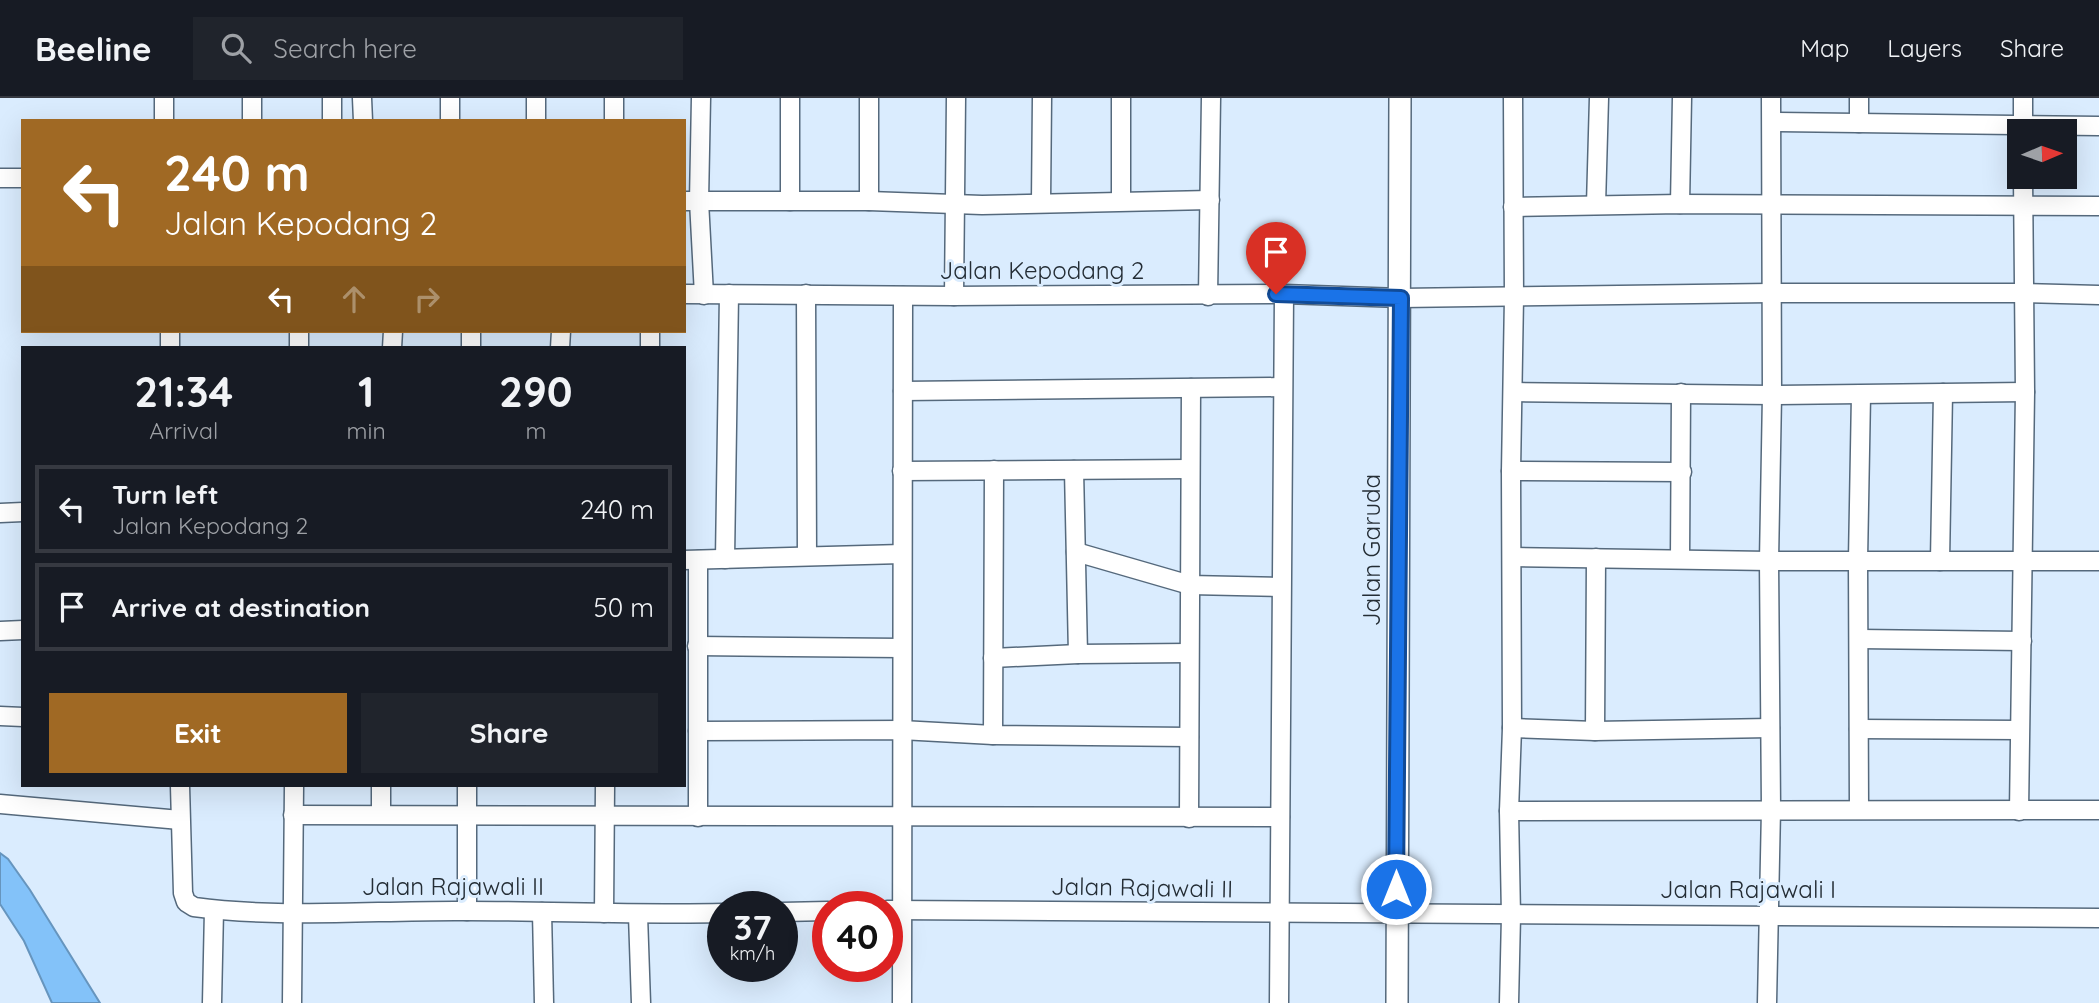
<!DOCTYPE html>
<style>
:root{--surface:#171b24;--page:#20242c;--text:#f1f3f6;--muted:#9ea1a6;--line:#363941;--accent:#a06924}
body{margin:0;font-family:Quicksand,sans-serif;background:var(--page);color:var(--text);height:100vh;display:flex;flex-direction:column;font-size:26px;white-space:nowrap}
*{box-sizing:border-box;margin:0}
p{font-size:23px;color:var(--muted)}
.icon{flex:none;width:38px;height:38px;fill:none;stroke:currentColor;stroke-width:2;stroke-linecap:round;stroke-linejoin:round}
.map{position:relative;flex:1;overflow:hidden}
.sheet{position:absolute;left:21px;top:248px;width:665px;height:441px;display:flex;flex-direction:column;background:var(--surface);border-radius:0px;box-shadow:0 7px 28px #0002}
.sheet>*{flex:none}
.hud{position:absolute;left:21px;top:21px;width:665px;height:214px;border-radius:0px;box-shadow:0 7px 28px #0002;background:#a06924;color:#fff;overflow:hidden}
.needle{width:46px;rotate:88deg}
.buttons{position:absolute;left:2007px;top:21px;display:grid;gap:14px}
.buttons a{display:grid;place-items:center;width:70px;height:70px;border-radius:0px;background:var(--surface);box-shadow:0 7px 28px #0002;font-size:35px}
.speed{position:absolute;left:707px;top:793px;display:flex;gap:14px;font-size:35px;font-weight:700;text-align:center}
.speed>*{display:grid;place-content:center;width:91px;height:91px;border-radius:50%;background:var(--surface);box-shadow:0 7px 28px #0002;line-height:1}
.speed small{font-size:18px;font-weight:400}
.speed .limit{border:10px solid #d22;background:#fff;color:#111}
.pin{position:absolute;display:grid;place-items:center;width:60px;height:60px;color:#fff;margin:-72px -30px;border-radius:50% 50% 50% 0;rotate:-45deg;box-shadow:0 0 7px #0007}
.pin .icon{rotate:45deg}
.me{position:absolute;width:77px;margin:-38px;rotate:0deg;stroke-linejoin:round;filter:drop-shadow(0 0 5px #0008)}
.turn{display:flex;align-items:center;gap:24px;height:147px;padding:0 28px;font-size:32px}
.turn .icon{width:91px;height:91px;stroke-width:2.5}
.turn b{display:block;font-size:49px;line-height:60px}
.lanes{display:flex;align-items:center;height:66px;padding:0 28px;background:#0003;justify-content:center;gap:35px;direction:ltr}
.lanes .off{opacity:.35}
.eta{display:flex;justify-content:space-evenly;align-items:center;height:119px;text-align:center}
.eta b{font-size:42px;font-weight:700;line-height:49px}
.action{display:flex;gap:14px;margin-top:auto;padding:14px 28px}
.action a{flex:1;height:80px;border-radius:0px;background:var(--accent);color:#fff;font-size:28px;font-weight:700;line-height:80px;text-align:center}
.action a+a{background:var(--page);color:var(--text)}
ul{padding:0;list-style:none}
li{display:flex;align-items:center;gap:21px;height:88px;margin:0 14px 10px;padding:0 14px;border:4px solid var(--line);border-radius:0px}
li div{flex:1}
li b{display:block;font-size:26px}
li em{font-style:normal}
header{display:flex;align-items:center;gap:42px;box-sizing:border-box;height:98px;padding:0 35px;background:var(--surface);border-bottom:2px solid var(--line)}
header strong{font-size:33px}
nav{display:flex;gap:38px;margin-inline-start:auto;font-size:24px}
.search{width:490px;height:63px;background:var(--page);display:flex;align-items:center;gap:18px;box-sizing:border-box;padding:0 24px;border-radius:0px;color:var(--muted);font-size:26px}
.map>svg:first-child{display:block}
.water{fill:#83c2f9;stroke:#6695be;stroke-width:2}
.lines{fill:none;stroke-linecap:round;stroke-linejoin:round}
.minor-casing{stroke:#55697c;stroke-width:21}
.tertiary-casing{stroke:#55697c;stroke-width:24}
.minor{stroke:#fff;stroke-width:18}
.tertiary{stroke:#fff;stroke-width:21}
.route-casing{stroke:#114b97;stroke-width:18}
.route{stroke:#1a73e8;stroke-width:12}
.labels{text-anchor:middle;stroke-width:6;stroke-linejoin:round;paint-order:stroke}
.street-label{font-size:24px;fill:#242d35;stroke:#daecfe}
</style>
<header>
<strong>Beeline</strong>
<div class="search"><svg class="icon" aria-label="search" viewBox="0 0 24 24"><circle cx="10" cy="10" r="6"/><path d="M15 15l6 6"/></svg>Search here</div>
<nav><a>Map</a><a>Layers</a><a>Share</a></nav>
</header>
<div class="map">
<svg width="2099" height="905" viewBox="0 0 2099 905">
<rect width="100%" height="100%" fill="#daecfe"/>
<polygon class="water" points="0,755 8,761 30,792 100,905 52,905 24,843 0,806"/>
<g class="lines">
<g class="minor-casing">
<g id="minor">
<polyline points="252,0 252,23"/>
<polyline points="332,0 332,23"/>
<polyline points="362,0 363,23"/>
<polyline points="701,0 699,103 704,197"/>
<polyline points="1121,0 1121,102"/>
<polyline points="2023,0 2023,33"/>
<polyline points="164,23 164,0"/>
<polyline points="450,23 450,0"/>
<polyline points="536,23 536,0"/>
<polyline points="614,23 614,0"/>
<polyline points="1772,24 2099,28"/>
<polyline points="1859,25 1859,0"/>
<polyline points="0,80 23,80"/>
<polyline points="684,103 869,103 982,107 1210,102"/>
<polyline points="790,103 790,0"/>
<polyline points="869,103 869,0"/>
<polyline points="1041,104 1042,0"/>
<polyline points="1680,106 1682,0"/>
<polyline points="1596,107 1599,0"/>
<polyline points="1513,109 1680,106 2099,108"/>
<polyline points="684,196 954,198 1284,196 1401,200 1770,195 2026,195 2099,197"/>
<polyline points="806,196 807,458"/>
<polyline points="954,198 956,0"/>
<polyline points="1208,198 1211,0"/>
<polyline points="170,233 170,250"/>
<polyline points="471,233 471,250"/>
<polyline points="299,250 299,233"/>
<polyline points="392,250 393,233"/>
<polyline points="560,250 561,233"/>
<polyline points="650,250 650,233"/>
<polyline points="903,293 1282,289"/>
<polyline points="1513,294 1772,297 2025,294"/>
<polyline points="1074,372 1078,556 1189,555"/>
<polyline points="902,373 1190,371"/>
<polyline points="1511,373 1682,374"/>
<polyline points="0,415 23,414"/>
<polyline points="1076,454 1190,487 1280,489"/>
<polyline points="1512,459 1769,463 2099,463"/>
<polyline points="725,461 729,196"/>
<polyline points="1680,461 1681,295"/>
<polyline points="684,462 902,456"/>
<polyline points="698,462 698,719"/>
<polyline points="1940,463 1943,295"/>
<polyline points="0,533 23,532"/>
<polyline points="1859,541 2022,543"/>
<polyline points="697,548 902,550"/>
<polyline points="993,560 1078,556"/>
<polyline points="0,618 23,619"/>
<polyline points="1512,630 1595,633 1770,630"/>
<polyline points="1859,631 2019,632"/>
<polyline points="698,633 901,632 993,637 1189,639"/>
<polyline points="1595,633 1596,460"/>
<polyline points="993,637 994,372"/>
<path d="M180 688 183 795 186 804 194 809C284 821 376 812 466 813 552 813 637 817 723 815"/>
<polyline points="0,706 180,722"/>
<polyline points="1859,711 1858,462 1861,297"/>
<polyline points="1509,713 2099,712"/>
<polyline points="2019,713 2025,294 2023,79"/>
<polyline points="381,716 381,688"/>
<polyline points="293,717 1280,719"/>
<polyline points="1189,720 1191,290"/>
<polyline points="887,812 2099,820"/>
<polyline points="467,813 467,688"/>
<polyline points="542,814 544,905"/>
<polyline points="782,814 828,813"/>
<polyline points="604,815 605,688"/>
<polyline points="638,817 641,905"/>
<polyline points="212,905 214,812"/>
<polyline points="292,905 294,688"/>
<polyline points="902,905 903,198"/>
<polyline points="1279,905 1284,196"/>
<polyline points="1509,905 1511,818 1509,713 1512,630 1511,373 1514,199 1513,0"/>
<polyline points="1767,905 1771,711 1769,463 1772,297 1771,0"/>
</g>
</g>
<g class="tertiary-casing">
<polyline id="tertiary" points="1397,905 1400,0"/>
</g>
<use href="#minor" class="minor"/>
<use href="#tertiary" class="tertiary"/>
</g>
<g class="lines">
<g class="route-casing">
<polyline id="route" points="1276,196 1401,200 1396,791"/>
</g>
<use href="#route" class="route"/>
</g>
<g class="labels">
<g class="street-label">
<text x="1042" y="181">Jalan Kepodang 2</text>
<text transform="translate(1372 452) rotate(-90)" y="8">Jalan Garuda</text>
<text x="453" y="797">Jalan Rajawali II</text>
<text transform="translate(1142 790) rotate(1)" y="8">Jalan Rajawali II</text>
<text x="1748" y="800">Jalan Rajawali I</text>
</g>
</g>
</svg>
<div class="buttons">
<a><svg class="needle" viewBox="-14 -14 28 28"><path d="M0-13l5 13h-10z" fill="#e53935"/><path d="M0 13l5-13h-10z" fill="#9ea1a6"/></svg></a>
</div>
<div class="speed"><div>37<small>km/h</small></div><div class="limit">40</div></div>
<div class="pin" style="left:1276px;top:196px;background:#d93025"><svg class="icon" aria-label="arrive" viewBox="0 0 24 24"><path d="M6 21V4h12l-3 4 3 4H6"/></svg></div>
<svg class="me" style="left:1396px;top:791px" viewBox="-20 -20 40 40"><circle r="17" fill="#1a73e8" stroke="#fff" stroke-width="3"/><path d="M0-11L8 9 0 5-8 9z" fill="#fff"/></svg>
<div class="hud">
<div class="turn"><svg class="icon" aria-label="left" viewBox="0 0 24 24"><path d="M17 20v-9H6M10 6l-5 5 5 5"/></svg><div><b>240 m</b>Jalan Kepodang 2</div></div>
<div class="lanes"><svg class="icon" aria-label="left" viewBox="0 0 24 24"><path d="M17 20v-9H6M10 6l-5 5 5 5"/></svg><svg class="icon off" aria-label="ahead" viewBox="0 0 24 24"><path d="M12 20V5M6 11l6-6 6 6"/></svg><svg class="icon off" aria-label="right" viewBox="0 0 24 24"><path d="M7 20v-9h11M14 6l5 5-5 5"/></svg></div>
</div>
<section class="sheet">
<div class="eta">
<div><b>21:34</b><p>Arrival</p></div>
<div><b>1</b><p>min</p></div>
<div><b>290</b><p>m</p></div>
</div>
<ul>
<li><svg class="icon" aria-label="left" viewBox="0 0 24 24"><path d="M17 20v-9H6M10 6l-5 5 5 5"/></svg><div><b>Turn left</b><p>Jalan Kepodang 2</p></div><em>240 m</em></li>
<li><svg class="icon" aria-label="arrive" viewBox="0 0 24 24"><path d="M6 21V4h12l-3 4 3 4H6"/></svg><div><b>Arrive at destination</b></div><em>50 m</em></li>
</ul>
<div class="action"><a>Exit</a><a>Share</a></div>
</section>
</div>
